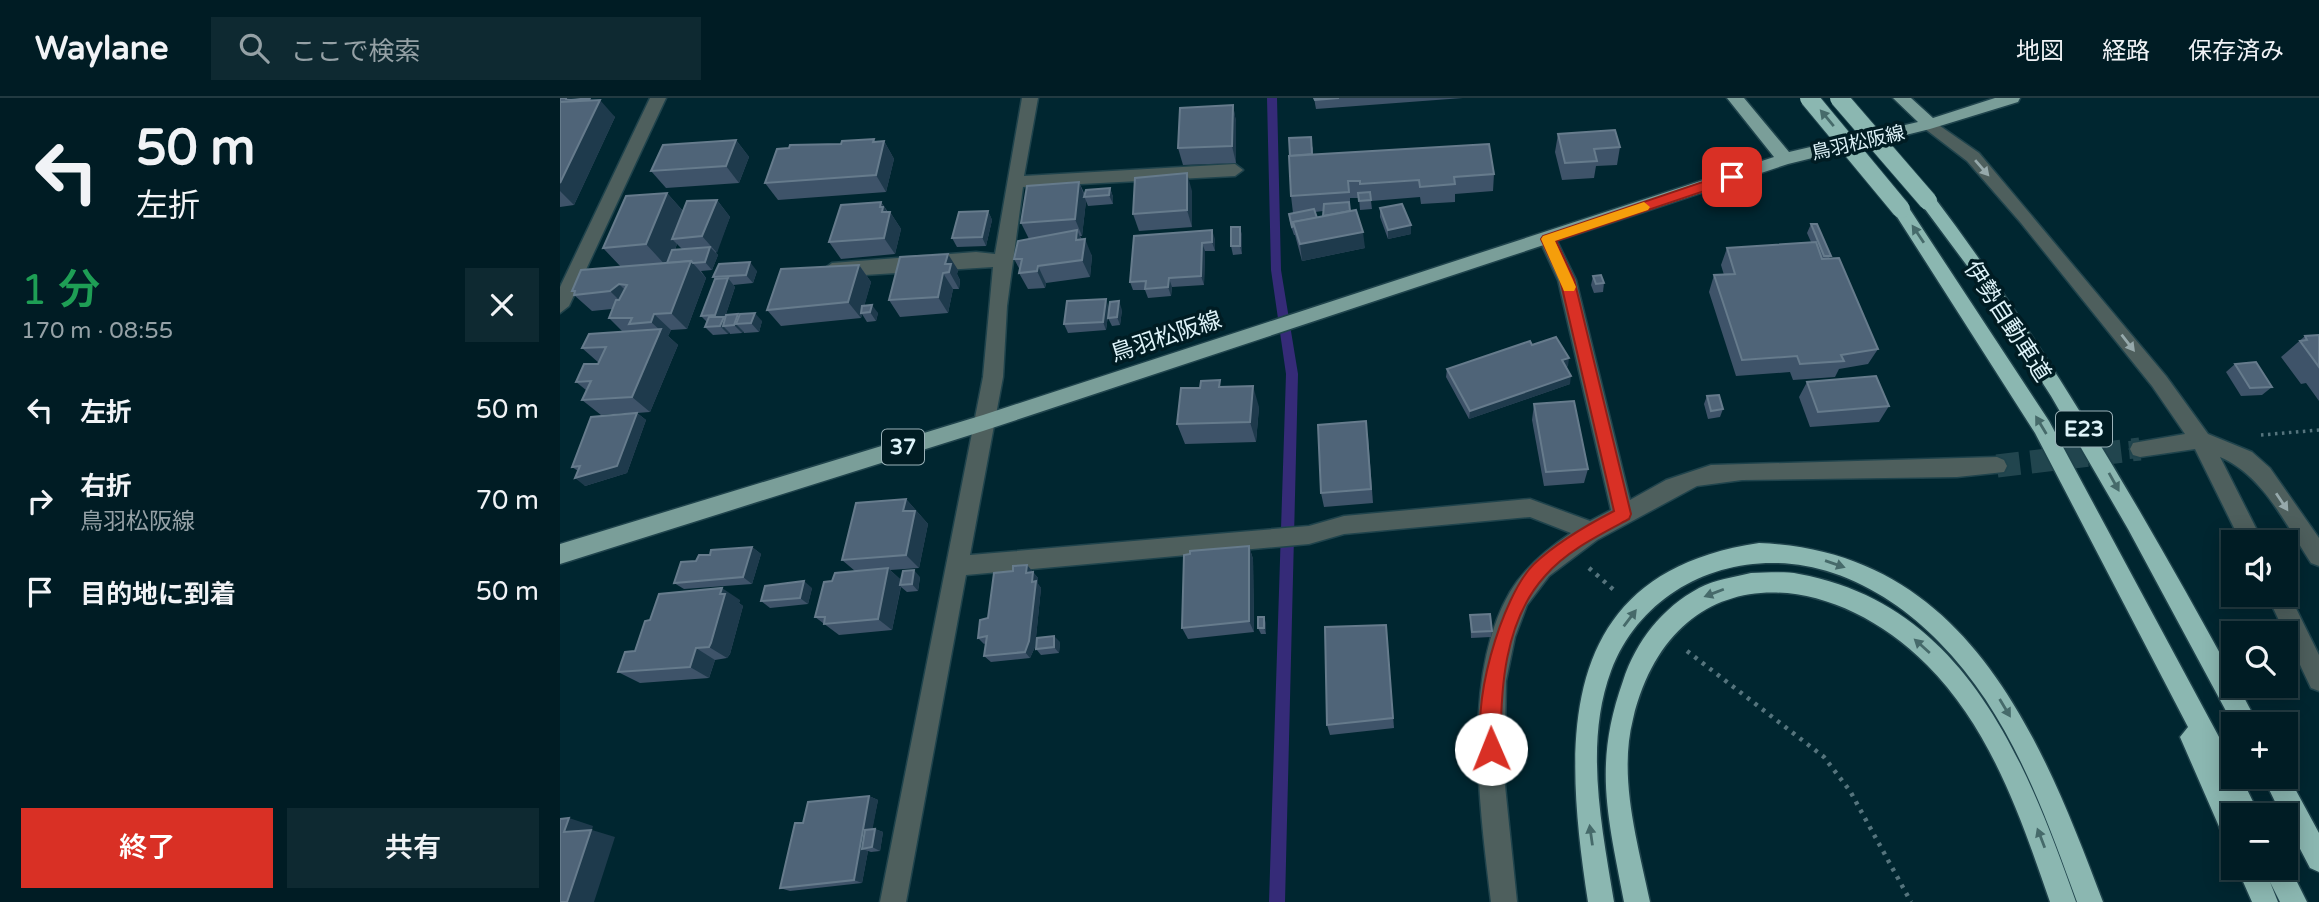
<!DOCTYPE html>
<html lang="ja">
<meta charset="utf-8">
<style>
:root{--surface:#001c24;--page:#0e2931;--text:#f1f3f6;--muted:#95a1a6;--line:#223a41;--accent:#d93025}
body{margin:0;font-family:"Varela Round","Noto Sans JP",sans-serif;background:var(--page);color:var(--text);height:100vh;display:flex;flex-direction:column;font-size:26px;white-space:nowrap}
*{box-sizing:border-box;margin:0}
p{font-size:23px;color:var(--muted)}
.icon{flex:none;width:38px;height:38px;fill:none;stroke:currentColor;stroke-width:2;stroke-linecap:round;stroke-linejoin:round}
.map{position:relative;flex:1;overflow:hidden}
.panel{display:flex;flex-direction:column;background:var(--surface);width:560px}
.panel>*{flex:none}
.hud{background:#001c24;color:var(--text);overflow:hidden}
.controls{position:absolute;left:1661px;top:432px;display:grid;gap:14px}
.controls a{display:grid;place-items:center;width:77px;height:77px;border-radius:0px;background:var(--surface);box-shadow:0 4px 18px #0003,0 0 0 2px var(--line);font-size:35px}
.pin{position:absolute;display:grid;place-items:center;width:60px;height:60px;color:#fff;margin:-30px;border-radius:14px;box-shadow:0 4px 10px #0006}
.me{position:absolute;width:77px;margin:-38px;rotate:359deg;stroke-linejoin:round;filter:drop-shadow(0 0 5px #0008)}
.turn{display:flex;align-items:center;gap:24px;height:147px;padding:0 21px;font-size:32px}
.turn .icon{width:91px;height:91px;stroke-width:2.5}
.turn b{display:block;font-size:49px;line-height:60px}
.round{display:grid;place-items:center;flex:none;width:74px;height:74px;border-radius:0px;background:var(--page)}
.overview{display:flex;align-items:center;justify-content:space-between;height:119px;padding:0 21px}
h1{font-size:42px;font-weight:600;line-height:52px;color:#1e9e55}
.action{display:flex;gap:14px;margin-top:auto;padding:14px 21px}
.action a{flex:1;height:80px;border-radius:0px;background:var(--accent);color:#fff;font-size:28px;font-weight:600;line-height:80px;text-align:center}
.action a+a{background:var(--page);color:var(--text)}
ul{padding:0;list-style:none}
li{display:flex;align-items:center;gap:21px;height:91px;padding:0 21px}
li div{flex:1}
li b{display:block;font-size:26px}
li em{font-style:normal}
header{display:flex;align-items:center;gap:42px;box-sizing:border-box;height:98px;padding:0 35px;background:var(--surface);border-bottom:2px solid var(--line)}
header strong{font-size:33px}
nav{display:flex;gap:38px;margin-inline-start:auto;font-size:24px}
.search{width:490px;height:63px;background:var(--page);display:flex;align-items:center;gap:18px;box-sizing:border-box;padding:0 24px;border-radius:0px;color:var(--muted);font-size:26px}
main{display:flex;flex:1;min-height:0}
.map>svg:first-child{display:block}
.lines{fill:none;stroke-linecap:round;stroke-linejoin:round}
.stream{fill:#352b78;fill-rule:evenodd}
.minor-tunnel-far1{stroke:#21454e;stroke-width:18;stroke-dasharray:18 9;stroke-linecap:butt}
.minor-tunnel{stroke:#21454e;stroke-width:23;stroke-dasharray:23 11;stroke-linecap:butt}
.minor-casing{stroke:#1f434c;stroke-width:3}
.major-casing{stroke:#1f434c;stroke-width:3}
.highway-casing{stroke:#1f434c;stroke-width:3}
.path-far1{stroke:#55747d;stroke-width:3.5;stroke-dasharray:2.5 4.5;stroke-linecap:butt}
.path{stroke:#55747d;stroke-width:4.5;stroke-dasharray:3.5 6;stroke-linecap:butt}
.minor{fill:#4e5f5d;fill-rule:evenodd}
.major{fill:#7a9e99;fill-rule:evenodd}
.highway{fill:#8bb7b1;fill-rule:evenodd}
.highway-bridge-casing{stroke:#1f434c;stroke-width:20;stroke-linecap:butt}
.highway-bridge{stroke:#8bb7b1;stroke-width:18}
.wall{fill:#3e5369;fill-rule:evenodd}
.shaded-wall{fill:#1e3a4c}
.building{fill:#4f6478;stroke:#667b8c;stroke-width:2}
.oneway{fill:#466a6a}
.oneway2{fill:#96a9ab}
.route{fill:#d93025;stroke:#8d1f18;stroke-width:2}
.slow{fill:#f59e0b}
.labels{text-anchor:middle;stroke-width:7;stroke-linejoin:round;paint-order:stroke}
.far-street-label{font-size:19px;fill:#def3f9;stroke:#001c23}
.shield{fill:#001c23;stroke:#9bb2b9;stroke-width:2}
.shield-label{font-size:21px;font-weight:bold;fill:#def3f9}
.street-label{font-size:23px;fill:#def3f9;stroke:#001c23}
</style>
<header>
<strong>Waylane</strong>
<div class="search"><svg class="icon" aria-label="search" viewBox="0 0 24 24"><circle cx="10" cy="10" r="6"/><path d="M15 15l6 6"/></svg>ここで検索</div>
<nav><a>地図</a><a>経路</a><a>保存済み</a></nav>
</header>
<main>
<section class="panel">
<div class="hud">
<div class="turn"><svg class="icon" aria-label="left" viewBox="0 0 24 24"><path d="M17 20v-9H6M10 6l-5 5 5 5"/></svg><div><b>50 m</b>左折</div></div>
</div>
<div class="overview"><div><h1>1 分</h1><p>170 m · 08:55</p></div><a class="round"><svg class="icon" aria-label="close" viewBox="0 0 24 24"><path d="M6 6l12 12M18 6L6 18"/></svg></a></div>
<ul>
<li><svg class="icon" aria-label="left" viewBox="0 0 24 24"><path d="M17 20v-9H6M10 6l-5 5 5 5"/></svg><div><b>左折</b></div><em>50 m</em></li>
<li><svg class="icon" aria-label="right" viewBox="0 0 24 24"><path d="M7 20v-9h11M14 6l5 5-5 5"/></svg><div><b>右折</b><p>鳥羽松阪線</p></div><em>70 m</em></li>
<li><svg class="icon" aria-label="arrive" viewBox="0 0 24 24"><path d="M6 21V4h12l-3 4 3 4H6"/></svg><div><b>目的地に到着</b></div><em>50 m</em></li>
</ul>
<div class="action"><a>終了</a><a>共有</a></div>
</section>
<div class="map">
<svg width="1759" height="804" viewBox="0 0 1759 804">
<rect width="100%" height="100%" fill="#002630"/>
<g class="lines">
<polygon class="stream" points="707,0 717,0 721,172 738,276 725,804 709,804 726,276 711,172"/>
<polyline class="minor-tunnel-far1" points="1569,352 1580,351"/>
<polyline class="minor-tunnel" points="1437,368 1580,351"/>
<g class="minor-casing">
<g id="minor">
<polygon points="90,0 106,0 9,208 0,215 0,189"/>
<path d="M462 0H478L464 78 675 66 683 72 675 78 463 89 447 208 443 279 410 457 749 428 784 418 970 401 1030 423 1051 412 998 182 979 141 988 135 994 137 1016 182 1070 402 1106 382 1151 367 1437 359 1444 362 1447 368 1444 374 1397 379 1182 382 1137 388 1037 442 989 478 967 507 955 539 946 583 944 678 957 804H931C920 712 901 578 950 494 965 469 987 451 1011 435L970 419 784 436 749 446 406 477 346 804H320L423 279 433 169 272 179 263 172 272 165 416 154 435 156Z"/>
<path d="M1370 21 1419 55 1606 278 1648 336 1692 354 1710 370 1759 440V468L1751 465C1726 427 1703 377 1660 359L1703 444H1681L1635 351 1580 359 1573 357 1570 351 1573 345 1625 336 1592 288 1461 125 1407 63 1364 30V22Z"/>
<polygon points="1726,490 1759,557 1759,593 1751,590 1707,497 1726,497"/>
</g>
</g>
<g class="major-casing">
<polygon id="major" points="1167,0 1184,0 1229,54 1358,24 1333,0 1351,0 1373,20 1435,0 1460,0 1458,4 1370,31 1228,66 423,333 0,466 0,446 423,317 1214,59"/>
</g>
<g class="highway-casing">
<g id="highway">
<path d="M1368 97 1374 99C1488 250 1582 413 1673 579V588H1678L1698 626H1673L1568 431 1491 298 1408 169 1359 103Z"/>
<polygon points="1341,105 1347,107 1489,323 1673,665 1673,679 1681,679 1700,718 1673,718 1673,744 1664,740 1620,639 1628,629 1475,335 1332,111"/>
<path d="M1199 445C1407 453 1480 637 1543 804H1517C1483 711 1450 616 1379 544 1351 515 1313 488 1273 475 1185 445 1085 483 1051 573 1024 646 1042 730 1054 804H1028C1003 642 995 475 1199 445Z"/>
<path d="M1191 475C1206 475 1224 473 1239 476 1405 506 1466 663 1516 804H1490C1461 720 1431 631 1367 567 1265 465 1112 460 1073 621 1058 680 1078 746 1090 804H1064C1048 719 1033 667 1063 583 1076 543 1102 510 1139 490 1154 482 1174 479 1191 475Z"/>
<polygon points="1726,674 1759,735 1759,774 1750,770 1726,724 1726,718 1722,718 1703,679 1726,679"/>
<polygon points="1726,762 1747,804 1720,804 1710,784 1718,804 1692,804 1677,770 1726,770"/>
</g>
</g>
<polyline class="path-far1" points="1701,337 1759,332"/>
<g class="path">
<polyline points="1029,470 1055,493"/>
<polyline points="1127,553 1264,659 1290,693 1351,804"/>
</g>
<use href="#minor" class="minor"/>
<use href="#major" class="major"/>
<use href="#highway" class="highway"/>
<g class="highway-bridge-casing">
<g id="highway-bridge">
<polyline points="1249,0 1341,111"/>
<polyline points="1279,0 1368,103"/>
</g>
</g>
<use href="#highway-bridge" class="highway-bridge"/>
</g>
<g class="wall">
<polygon points="0,0 31,2 55,19 14,107 0,109"/>
<polygon points="754,0 903,0 756,11"/>
<polygon points="673,7 676,24 676,65 623,67 618,50"/>
<polygon points="998,36 1060,49 1057,67 1036,68 1034,80 1002,82 995,54"/>
<polygon points="176,42 189,59 179,85 106,90 91,73"/>
<polygon points="324,43 334,61 326,94 218,102 205,85 281,46"/>
<path d="M753 48V56L934 76 933 93 895 96V104L861 106 860 99 811 103 812 111 800 112 799 100H790V112L805 150 742 163 735 137H734L730 125 729 116 733 115 731 98ZM763 113V118L757 120 755 114Z"/>
<polygon points="519,84 525,97 550,90 553,99 553,106 528,108 526,103 522,138 520,138 532,158 530,179 486,185 485,190 468,191 459,175 460,172 454,161 469,141 461,125"/>
<polygon points="632,93 632,129 579,133 573,116"/>
<path d="M107 95 123 113 157 102 170 119 156 155 158 157 152 172 141 173 146 180 127 231 111 232 108 238 118 247 90 314 77 315 86 322 67 375 25 388 18 373 12 369 69 315 41 317 22 302 26 292 16 284 39 265 22 250 63 234 49 220 52 211 32 213 14 197V195L12 193 61 169 43 150ZM117 146 122 151 115 152Z"/>
<polygon points="321,104 328,114 330,114 341,131 335,156 281,161 269,144"/>
<polygon points="820,110 851,127 851,136 828,141 820,119"/>
<polygon points="428,113 432,122 426,148 397,149 392,140"/>
<polygon points="1251,126 1271,158 1269,160 1318,251 1308,266 1279,271 1275,279 1233,282 1230,274 1176,278 1149,194 1154,177 1164,177 1161,167 1167,150 1251,144 1247,135"/>
<polygon points="680,129 682,138 682,156 673,157 671,148"/>
<polygon points="574,138 655,141 655,153 645,153 644,187 612,189 611,198 588,200 585,192 573,192 570,184"/>
<polygon points="340,159 398,172 397,176 400,182 399,191 393,191 388,215 340,219 329,202"/>
<polygon points="299,167 311,184 304,208 318,215 316,223 307,224 302,216 301,220 221,228 207,212"/>
<polygon points="197,173 193,185 173,187 175,189 165,219 165,220 178,216 179,218 202,223 199,234 184,235 183,233 182,235 170,236 169,234 168,236 153,237 145,229 147,224 141,218 156,181 153,179"/>
<polygon points="1033,178 1044,185 1043,194 1034,195 1031,187"/>
<polygon points="549,210 546,232 508,235 504,226"/>
<polygon points="562,212 560,227 552,228 548,220"/>
<polygon points="1759,237 1759,303 1746,285 1741,286 1721,259 1745,238"/>
<polygon points="972,247 1008,268 1006,269 1010,286 909,321 886,279 887,271"/>
<polygon points="1675,266 1712,289 1702,297 1681,298 1666,274"/>
<polygon points="1247,284 1329,308 1319,324 1250,329 1239,299"/>
<polygon points="662,289 699,309 696,344 625,346 617,326"/>
<polygon points="1147,298 1163,311 1160,319 1148,321 1144,306"/>
<polygon points="974,306 1028,371 1024,385 984,388 972,322"/>
<polygon points="808,338 813,405 764,409 761,395"/>
<polygon points="346,401 368,426 359,470 330,472 341,482 360,479 358,493 347,494 341,489 332,532 279,537 255,519 272,483 295,473 282,462"/>
<polygon points="689,448 693,461 694,534 628,541 622,530 630,456"/>
<polygon points="192,449 201,456 192,486 124,491 114,485 136,463 150,457"/>
<polygon points="467,467 478,480 478,486 481,490 475,549 470,560 431,564 424,558 426,545 424,546 418,540 453,473"/>
<polygon points="252,490 248,506 210,510 201,503"/>
<polygon points="180,502 179,505 183,508 170,556 167,560 155,562 149,580 80,585 58,574 75,553"/>
<polygon points="910,517 932,533 931,539 911,540"/>
<polygon points="706,525 706,536 701,536 698,530"/>
<polygon points="827,538 834,630 770,637 767,627"/>
<polygon points="500,544 499,555 481,557 476,551"/>
<polygon points="309,698 318,702 312,731 315,731 323,734 320,753 311,754 308,753 302,785 230,793 220,790 243,725"/>
</g>
<g class="shaded-wall">
<polygon points="30,0 37,8 40,2 55,19 14,107 0,93 0,85 24,12"/>
<polygon points="673,7 676,24 676,65 672,48"/>
<polygon points="314,41 322,53 324,43 334,61 326,94 316,77 313,44"/>
<polygon points="176,42 189,59 179,85 166,68"/>
<polygon points="627,75 632,93 632,129 627,112"/>
<polygon points="519,84 526,103 522,138 515,121"/>
<polygon points="550,90 553,99 553,106 549,97"/>
<polygon points="107,95 128,119 112,141 117,146 108,170 86,146"/>
<polygon points="157,102 170,119 157,155 142,138"/>
<polygon points="321,104 329,117 330,114 341,131 335,156 324,140 320,109"/>
<polygon points="428,113 432,122 426,148 422,139"/>
<polygon points="851,127 851,136 828,141 828,132"/>
<polygon points="680,129 682,138 682,156 680,148"/>
<polygon points="517,132 524,148 525,141 532,158 530,179 522,162 516,142"/>
<polygon points="652,132 655,141 655,153 652,144"/>
<polygon points="803,134 805,150 742,163 740,146"/>
<polygon points="642,145 645,153 644,187 641,178"/>
<polygon points="150,149 158,157 152,172 145,164"/>
<polygon points="388,156 398,172 397,176 400,182 399,191 385,166"/>
<polygon points="131,163 146,180 127,231 111,215"/>
<polygon points="190,164 197,173 193,185 186,177"/>
<polygon points="299,167 311,184 301,220 288,204"/>
<polygon points="478,168 486,185 485,190 477,173"/>
<polygon points="383,175 393,191 388,215 378,199"/>
<polygon points="168,180 175,189 165,219 172,227 163,228 169,234 168,236 160,228 162,224 155,217"/>
<polygon points="609,180 612,189 611,198 608,189"/>
<polygon points="59,186 76,203 67,210 50,193"/>
<polygon points="546,201 549,210 546,232 543,224"/>
<polygon points="559,203 562,212 560,227 557,219"/>
<polygon points="312,207 318,215 316,223 310,214"/>
<polygon points="195,215 202,223 199,234 191,225"/>
<polygon points="94,216 111,232 108,238 118,247 90,314 72,299 101,233 91,224"/>
<polygon points="178,216 186,225 176,226 183,233 182,235 174,227"/>
<polygon points="1009,260 1008,268 1001,271 1002,262"/>
<polygon points="1011,278 1010,286 909,321 910,313"/>
<polygon points="693,288 699,309 696,344 690,324"/>
<polygon points="77,315 86,322 67,375 25,388 15,380"/>
<polygon points="346,401 368,426 359,470 346,457 343,413"/>
<polygon points="689,448 693,461 694,534 689,523"/>
<polygon points="192,449 201,456 192,486 183,479"/>
<polygon points="467,467 473,474 466,475"/>
<polygon points="328,470 342,483 332,532 318,521"/>
<polygon points="354,472 360,479 358,493 352,486"/>
<polygon points="473,474 478,480 478,486 481,490 475,549 470,560 465,554"/>
<polygon points="244,483 252,490 248,506 240,500"/>
<polygon points="162,490 180,502 179,505 183,508 170,556 167,560 149,549"/>
<polygon points="704,519 706,525 706,536 704,530"/>
<polygon points="494,538 500,544 499,555 494,549"/>
<polygon points="136,550 155,562 149,580 130,569"/>
<polygon points="309,698 318,702 309,750 302,751 308,753 302,785 294,782"/>
<polygon points="9,720 33,728 32,732 55,739 34,804 7,804 4,734"/>
<polygon points="315,731 323,734 320,753 312,749"/>
</g>
<g class="building">
<polygon points="0,0 6,0 6,1 11,2 30,0 29,2 0,4"/>
<polygon points="754,0 779,0 755,2"/>
<polygon points="40,2 0,85 0,4"/>
<polygon points="673,7 672,48 618,50 620,10"/>
<polygon points="1055,32 1060,49 1034,51 1037,63 1005,65 998,36"/>
<polygon points="751,39 752,56 730,58 729,40"/>
<polygon points="314,41 313,44 324,43 316,77 205,85 217,51 229,50 230,47 281,46 282,43"/>
<polygon points="176,42 166,68 91,73 103,47"/>
<polygon points="929,46 934,76 894,79 895,86 860,89 859,82 800,86 800,83 788,83 789,94 731,98 729,58"/>
<polygon points="627,75 627,112 573,116 575,80"/>
<polygon points="519,84 515,121 461,125 467,88"/>
<polygon points="550,90 549,97 524,99 526,92"/>
<polygon points="810,94 811,102 799,103 798,95"/>
<polygon points="107,95 86,146 43,150 66,98"/>
<polygon points="157,102 142,138 112,141 127,103"/>
<polygon points="321,104 320,109 323,109 322,114 330,114 324,140 269,144 281,107"/>
<polygon points="789,104 790,113 763,118 764,106"/>
<polygon points="842,106 851,127 828,132 820,110"/>
<polygon points="754,111 757,120 733,124 734,128 732,129 729,116"/>
<polygon points="796,112 803,134 740,146 733,124"/>
<polygon points="428,113 422,139 392,140 399,114"/>
<polygon points="1251,126 1257,126 1271,158 1264,158"/>
<rect x="671" y="129" width="9" height="19"/>
<polygon points="517,132 516,142 525,141 522,162 478,168 477,173 459,175 462,161 454,161 458,143"/>
<polygon points="652,132 652,144 642,145 641,178 609,180 608,189 585,191 586,183 570,184 574,138"/>
<polygon points="1256,144 1262,161 1279,160 1318,251 1281,257 1284,263 1240,266 1237,258 1182,262 1154,177 1175,176 1167,150"/>
<polygon points="150,149 145,164 133,165 131,163 107,165 112,152"/>
<polygon points="388,156 385,166 391,166 389,174 383,175 378,199 329,202 340,159"/>
<polygon points="131,163 111,215 94,216 91,224 69,226 72,220 49,220 56,202 59,202 67,187 59,186 50,193 14,197 15,193 12,193 21,172"/>
<polygon points="190,164 186,177 153,179 159,166"/>
<polygon points="299,167 288,204 207,212 221,171"/>
<polygon points="1041,177 1044,185 1036,186 1033,178"/>
<polygon points="168,180 155,217 141,218 155,181"/>
<polygon points="546,201 543,224 504,226 507,203"/>
<polygon points="559,203 557,219 548,220 550,204"/>
<polygon points="312,207 310,214 301,215 302,208"/>
<polygon points="195,215 191,225 176,226 180,216"/>
<polygon points="178,216 174,227 163,228 166,217"/>
<polygon points="149,219 164,219 160,228 145,229"/>
<polygon points="101,231 72,299 22,302 31,283 16,284 24,266 38,266 46,249 22,250 29,236"/>
<polygon points="1759,237 1759,269 1740,243 1747,242 1745,238"/>
<polygon points="996,239 1009,260 1002,262 1011,278 910,313 887,271 970,243 972,247"/>
<polygon points="1696,264 1712,289 1690,290 1675,266"/>
<polygon points="1316,278 1329,308 1258,314 1247,284"/>
<polygon points="660,282 659,289 693,288 690,324 617,326 621,290 640,290 641,283"/>
<polygon points="1159,297 1163,311 1151,313 1147,298"/>
<polygon points="1014,303 1028,371 986,374 974,306"/>
<polygon points="77,315 57,368 15,380 20,368 12,369 31,319"/>
<polygon points="806,323 811,391 761,395 758,327"/>
<polygon points="346,401 343,413 355,413 346,457 282,462 296,405"/>
<polygon points="689,448 689,523 622,530 624,457 630,456 630,453"/>
<polygon points="192,449 183,479 114,485 121,464 136,463 139,457 150,457 151,452"/>
<polygon points="467,467 466,475 473,474 472,484 476,483 469,543 465,554 424,558 427,538 418,540 420,522 428,520 434,475 453,473 453,468"/>
<polygon points="328,470 318,521 264,526 265,519 255,519 264,484 272,483 275,475"/>
<polygon points="354,472 352,486 340,487 343,473"/>
<polygon points="244,483 240,500 201,503 205,488"/>
<polygon points="162,490 160,496 165,496 151,545 149,549 136,550 130,569 58,574 65,554 75,553 85,523 90,522 99,496"/>
<polygon points="930,516 932,533 912,534 910,517"/>
<rect x="698" y="519" width="6" height="11"/>
<polygon points="826,527 833,620 767,627 765,529"/>
<polygon points="494,538 494,549 476,551 477,540"/>
<polygon points="309,698 294,782 220,790 235,725 243,725 248,704"/>
<polygon points="9,720 4,734 31,732 7,804 0,804 0,721"/>
<polygon points="315,731 312,749 302,751 305,732"/>
</g>
<defs><path id="oneway-solid" d="M-6-.8H1V-3.2L6.5 0L1 3.2V.8H-6Z" transform="scale(1.75)"/></defs>
<g class="oneway">
<use href="#oneway-solid" transform="translate(1267 20) rotate(-130)"/>
<use href="#oneway-solid" transform="translate(1358 136) rotate(-124)"/>
<use href="#oneway-solid" transform="translate(1481 327) rotate(-121)"/>
<use href="#oneway-solid" transform="translate(1554 384) rotate(61)"/>
<use href="#oneway-solid" transform="translate(1275 466) rotate(19)"/>
<use href="#oneway-solid" transform="translate(1154 495) rotate(159)"/>
<use href="#oneway-solid" transform="translate(1070 520) rotate(-53)"/>
<use href="#oneway-solid" transform="translate(1362 548) rotate(-138)"/>
<use href="#oneway-solid" transform="translate(1445 610) rotate(59)"/>
<use href="#oneway-solid" transform="translate(1031 737) rotate(-98)"/>
<use href="#oneway-solid" transform="translate(1481 740) rotate(-111)"/>
</g>
<g class="oneway2">
<use href="#oneway-solid" transform="translate(1422 70) rotate(49)"/>
<use href="#oneway-solid" transform="translate(1568 245) rotate(52)"/>
<use href="#oneway-solid" transform="translate(1722 404) rotate(56)"/>
</g>
<path class="route" d="M1172 74 1179 79 1177 82 996 143 1014 181 1071 416 1069 421C1041 436 1006 453 985 478 944 523 940 593 941 651L938 657 931 660 925 657C907 615 942 497 974 466 997 444 1027 427 1054 413L1000 181 981 141 983 138Z"/>
<polygon class="slow" points="1084,104 1090,109 1088,112 995,143 1016,189 1014,193 1004,193 981,141 983,138"/>
<g class="labels">
<g class="far-street-label">
<text transform="translate(1298 44) rotate(-13)" y="7">鳥羽松阪線</text>
</g>
<g class="shield">
<rect x="1496" y="313.5" width="56" height="35" rx="5"/>
<rect x="322" y="331.5" width="42" height="35" rx="5"/>
</g>
<g class="shield-label">
<text x="1524" y="338">E23</text>
<text x="343" y="356">37</text>
</g>
<g class="street-label">
<text transform="translate(1448 223) rotate(57)" y="8">伊勢自動車道</text>
<text transform="translate(606 238) rotate(-18)" y="8">鳥羽松阪線</text>
</g>
</g>
</svg>
<div class="controls">
<a><svg class="icon" aria-label="sound" viewBox="0 0 24 24"><path d="M4 9h4l5-4v14l-5-4H4zM17 9q2 3 0 6"/></svg></a>
<a><svg class="icon" aria-label="search" viewBox="0 0 24 24"><circle cx="10" cy="10" r="6"/><path d="M15 15l6 6"/></svg></a>
<a>+</a>
<a>−</a>
</div>
<div class="pin" style="left:1172px;top:79px;background:#d93025"><svg class="icon" aria-label="arrive" viewBox="0 0 24 24"><path d="M6 21V4h12l-3 4 3 4H6"/></svg></div>
<svg class="me" style="left:931px;top:651px" viewBox="-20 -20 40 40"><circle r="19" fill="#fff"/><path d="M0-13L10 11 0 6-10 11z" fill="#d93025"/></svg>
</div>
</main>
